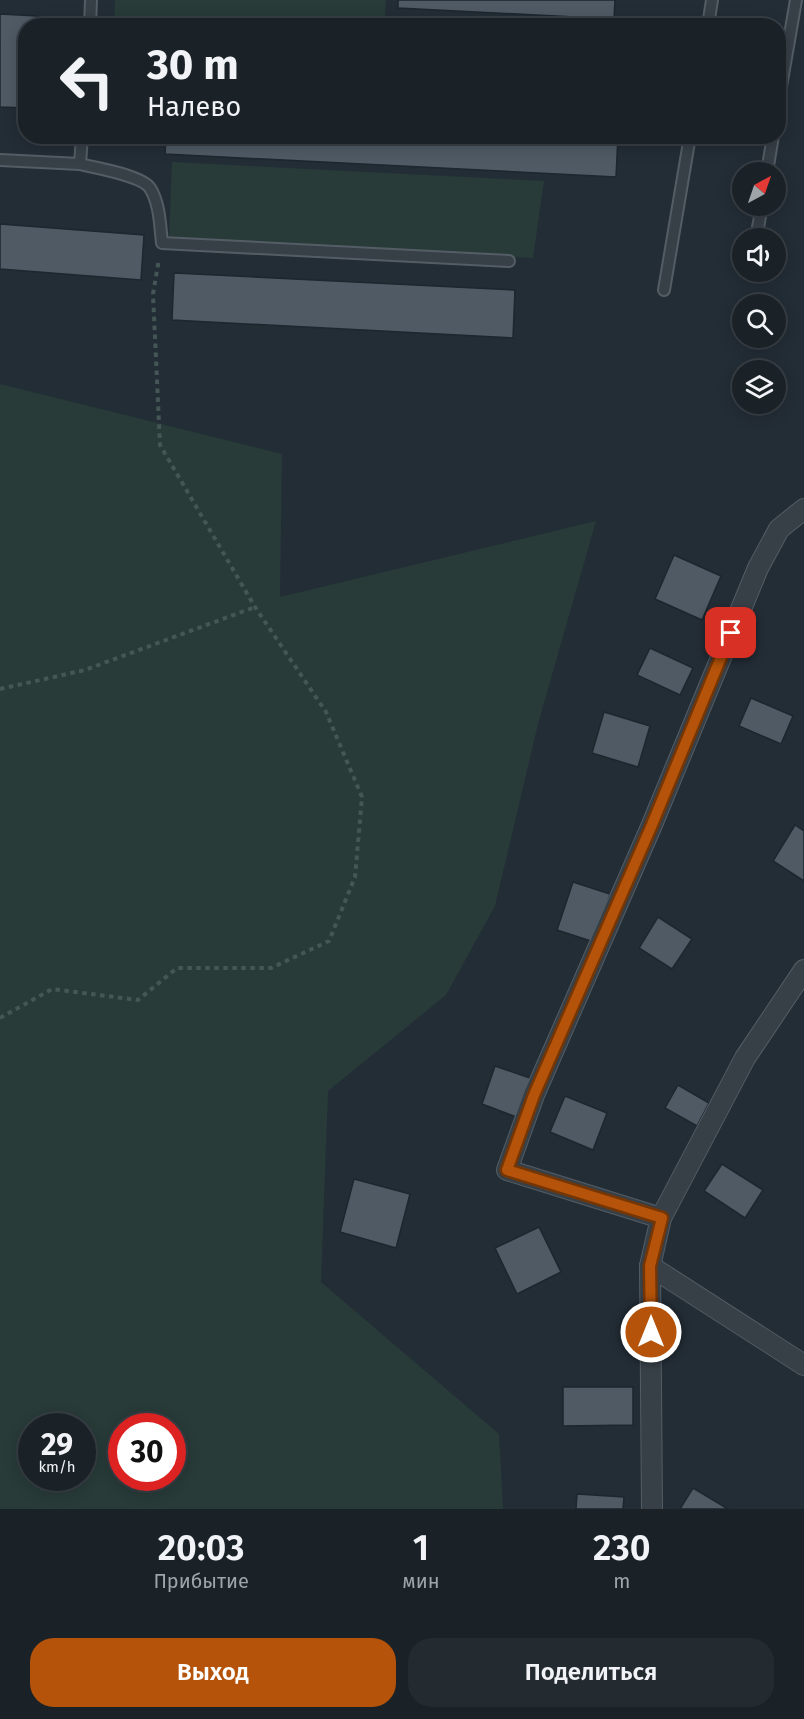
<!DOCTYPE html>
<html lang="ru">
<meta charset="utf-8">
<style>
:root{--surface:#1a2228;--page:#232a30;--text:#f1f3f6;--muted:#9fa4a8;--line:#383f45;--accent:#b45309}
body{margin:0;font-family:"Fira Sans",sans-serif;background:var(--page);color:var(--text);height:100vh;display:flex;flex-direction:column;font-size:22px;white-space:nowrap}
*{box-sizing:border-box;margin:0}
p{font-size:20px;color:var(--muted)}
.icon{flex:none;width:33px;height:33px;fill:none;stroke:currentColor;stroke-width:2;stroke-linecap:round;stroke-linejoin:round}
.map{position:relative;height:1509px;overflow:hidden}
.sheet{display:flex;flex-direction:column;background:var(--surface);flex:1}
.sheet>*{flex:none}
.top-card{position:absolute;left:18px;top:18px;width:768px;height:126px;border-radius:24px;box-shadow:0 3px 15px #0003,0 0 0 2px var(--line);background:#1a2228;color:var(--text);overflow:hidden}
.needle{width:39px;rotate:40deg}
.buttons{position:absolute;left:732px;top:162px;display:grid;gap:12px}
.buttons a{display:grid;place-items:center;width:54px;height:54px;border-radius:50%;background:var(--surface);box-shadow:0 3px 15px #0003,0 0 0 2px var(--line);font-size:30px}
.speed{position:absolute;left:18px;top:1413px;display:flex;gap:12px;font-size:30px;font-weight:700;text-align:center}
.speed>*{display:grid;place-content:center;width:78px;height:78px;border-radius:50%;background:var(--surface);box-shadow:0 3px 15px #0003,0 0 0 2px var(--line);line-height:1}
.speed small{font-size:15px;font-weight:400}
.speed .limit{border:9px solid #d22;background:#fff;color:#111}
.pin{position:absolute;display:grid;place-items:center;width:51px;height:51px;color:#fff;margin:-26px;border-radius:12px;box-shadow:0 3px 9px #0006}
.me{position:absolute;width:66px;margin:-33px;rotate:0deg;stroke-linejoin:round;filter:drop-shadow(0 0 4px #0008)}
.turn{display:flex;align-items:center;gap:21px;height:126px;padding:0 30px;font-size:27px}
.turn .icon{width:78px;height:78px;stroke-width:2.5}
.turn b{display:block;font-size:42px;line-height:51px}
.eta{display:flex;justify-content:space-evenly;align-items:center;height:102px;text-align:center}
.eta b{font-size:36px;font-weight:600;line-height:42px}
.action{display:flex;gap:12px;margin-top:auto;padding:12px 30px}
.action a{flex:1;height:69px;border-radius:24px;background:var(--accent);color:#fff;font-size:24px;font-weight:600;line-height:69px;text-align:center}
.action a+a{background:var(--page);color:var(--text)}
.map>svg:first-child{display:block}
.green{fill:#283b39;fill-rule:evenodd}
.building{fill:#4f5a65;stroke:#1e262e;stroke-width:1.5}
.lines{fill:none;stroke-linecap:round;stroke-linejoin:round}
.service-casing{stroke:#545d65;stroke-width:14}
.minor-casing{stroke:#545d65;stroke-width:22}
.path{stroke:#455656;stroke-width:4;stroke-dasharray:4.5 4.5;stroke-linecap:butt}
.service{stroke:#373f47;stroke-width:10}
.minor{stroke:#373f47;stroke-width:20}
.route-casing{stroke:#753606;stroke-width:15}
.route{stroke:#b45309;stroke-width:10}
</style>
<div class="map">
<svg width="804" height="1509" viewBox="0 0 804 1509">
<rect width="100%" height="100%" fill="#232d36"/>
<g class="green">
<polygon points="115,0 386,0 385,16 609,24 114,26"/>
<polygon points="172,162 544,181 533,258 169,239"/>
<path d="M0 384 282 454 280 597 596 521 538 724 495 906 446 995 328 1091 321 1282 499 1434 503 1509H0ZM32 1426H82V1478H32ZM122 1426H172V1478H122Z"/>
</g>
<g class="building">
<polygon points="398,0 615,0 614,19 398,8"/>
<polygon points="0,14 37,16 37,26 26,26 26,108 0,107"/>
<polygon points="166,136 618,136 616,177 165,154"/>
<polygon points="0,224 144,235 141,280 0,269"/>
<polygon points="174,273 515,290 513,338 172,320"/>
<polygon points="674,555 721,576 702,620 655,599"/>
<polygon points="650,648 693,668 680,695 637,675"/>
<polygon points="751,698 793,716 781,744 739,726"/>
<polygon points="604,712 650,726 638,767 592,753"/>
<polygon points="795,825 804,831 804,881 773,861"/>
<polygon points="573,882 610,894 594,942 557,930"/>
<polygon points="658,917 692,939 672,969 639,948"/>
<polygon points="495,1066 533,1079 519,1118 482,1104"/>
<polygon points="678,1085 709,1103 697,1126 665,1108"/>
<polygon points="565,1096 607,1113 593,1150 550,1132"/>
<polygon points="722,1164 763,1190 745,1218 704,1191"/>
<polygon points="354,1179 410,1194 396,1248 340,1232"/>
<polygon points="539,1227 561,1272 517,1294 495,1248"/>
<polygon points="563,1387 633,1387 633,1425 563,1426"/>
<polygon points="693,1488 728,1509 680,1509"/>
<polygon points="577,1494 624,1497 623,1509 576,1509"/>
</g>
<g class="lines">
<g class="service-casing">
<g id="service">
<polyline points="90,26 91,0"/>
<polyline points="708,26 712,0"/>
<polyline points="778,104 796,0"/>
<path d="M82 136 80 164C95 168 141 175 150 188 160 204 160 226 162 243L509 261"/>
<polyline points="0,160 80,164"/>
<polyline points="767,172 773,136"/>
<polyline points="756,238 762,206"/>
<polyline points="664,290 690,136"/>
</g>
</g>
<g class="minor-casing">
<g id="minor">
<polyline points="661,1218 507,1170 534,1095 651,827 758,568 779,529 804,509"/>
<polyline points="650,1266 804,1365"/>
<polyline points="652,1509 650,1266 661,1218 745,1058 804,970"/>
</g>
</g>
<g class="path">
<polyline points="0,689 85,670 255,607"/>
<polyline points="0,1018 52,989 138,1000 177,968 271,968 329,941 355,877 362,797 326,712 255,607 160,445 153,294 159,259"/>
</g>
<use href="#service" class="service"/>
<use href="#minor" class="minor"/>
</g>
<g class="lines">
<g class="route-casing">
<polyline id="route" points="651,1332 650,1266 662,1218 507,1170 534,1095 651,827 731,633"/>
</g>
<use href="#route" class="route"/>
</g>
</svg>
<div class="buttons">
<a><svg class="needle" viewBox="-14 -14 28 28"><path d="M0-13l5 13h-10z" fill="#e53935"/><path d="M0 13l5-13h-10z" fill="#9fa4a8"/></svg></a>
<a><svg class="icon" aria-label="sound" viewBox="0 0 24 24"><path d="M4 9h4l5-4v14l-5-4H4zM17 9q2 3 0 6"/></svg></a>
<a><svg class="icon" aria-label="search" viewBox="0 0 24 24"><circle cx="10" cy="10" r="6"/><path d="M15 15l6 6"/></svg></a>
<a><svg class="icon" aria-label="layers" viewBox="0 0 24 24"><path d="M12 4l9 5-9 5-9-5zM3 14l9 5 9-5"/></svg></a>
</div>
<div class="speed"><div>29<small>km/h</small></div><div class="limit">30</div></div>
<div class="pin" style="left:731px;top:633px;background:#d93025"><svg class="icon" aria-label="arrive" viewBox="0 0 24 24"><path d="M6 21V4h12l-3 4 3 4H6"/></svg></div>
<svg class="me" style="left:651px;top:1332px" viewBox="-20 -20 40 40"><circle r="17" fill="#b45309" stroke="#fff" stroke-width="3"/><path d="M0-11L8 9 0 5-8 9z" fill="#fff"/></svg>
<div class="top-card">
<div class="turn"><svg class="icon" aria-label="left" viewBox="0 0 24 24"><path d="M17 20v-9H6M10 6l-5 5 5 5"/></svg><div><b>30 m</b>Налево</div></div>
</div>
</div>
<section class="sheet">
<div class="eta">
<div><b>20:03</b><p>Прибытие</p></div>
<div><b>1</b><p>мин</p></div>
<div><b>230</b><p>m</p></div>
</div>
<div class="action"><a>Выход</a><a>Поделиться</a></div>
</section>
